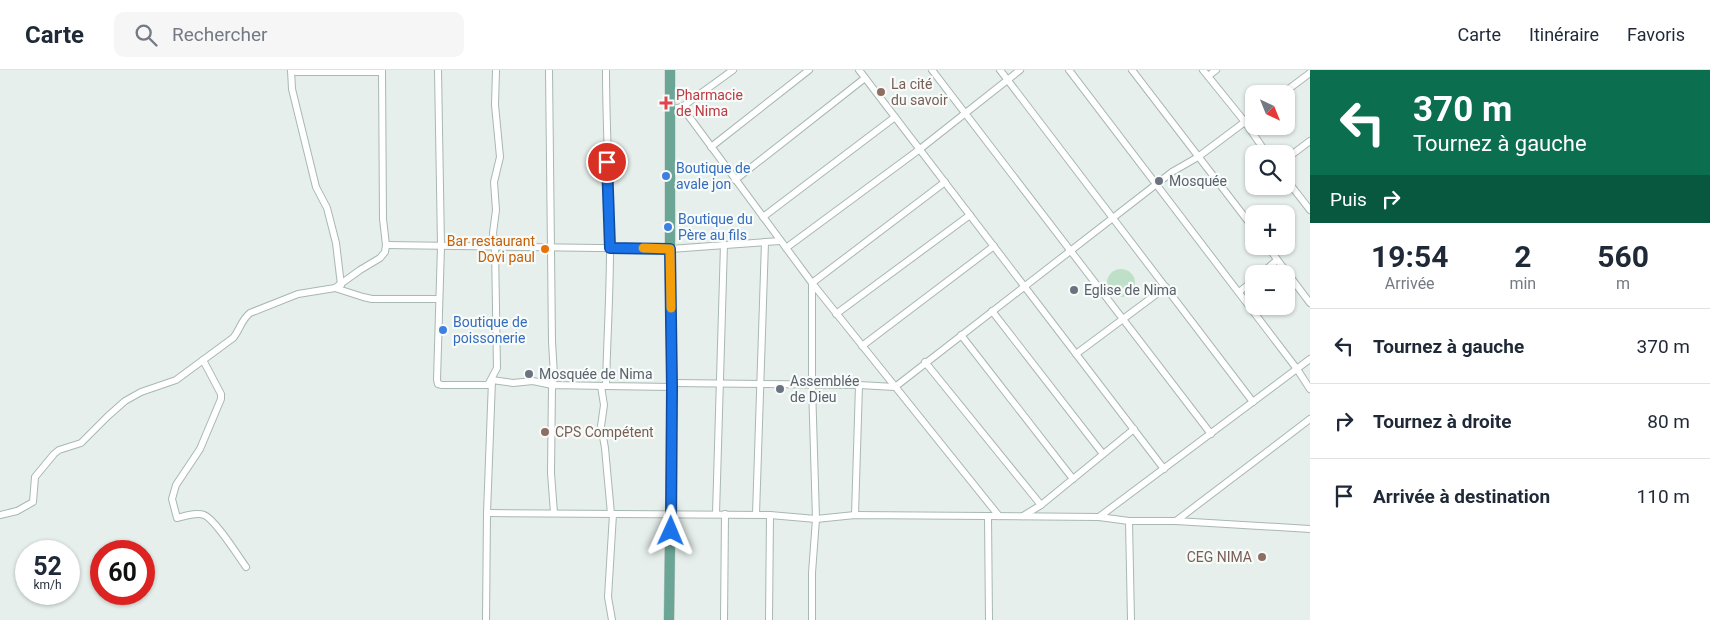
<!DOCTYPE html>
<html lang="fr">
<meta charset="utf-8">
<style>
:root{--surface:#fff;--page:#f6f6f7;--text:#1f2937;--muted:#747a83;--line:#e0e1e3}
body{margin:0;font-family:Roboto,sans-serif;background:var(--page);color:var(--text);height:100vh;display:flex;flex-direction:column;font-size:19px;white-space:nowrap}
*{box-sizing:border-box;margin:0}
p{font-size:16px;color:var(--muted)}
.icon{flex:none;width:28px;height:28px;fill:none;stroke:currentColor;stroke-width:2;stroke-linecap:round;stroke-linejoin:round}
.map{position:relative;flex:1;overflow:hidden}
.drawer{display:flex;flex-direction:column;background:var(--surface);width:400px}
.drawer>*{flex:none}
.top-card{background:#0b6e4f;color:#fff;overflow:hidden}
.needle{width:32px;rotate:137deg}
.fabs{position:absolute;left:1245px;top:15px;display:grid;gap:10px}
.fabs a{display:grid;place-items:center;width:50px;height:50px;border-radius:10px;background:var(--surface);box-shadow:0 1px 4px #0004;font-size:25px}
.speed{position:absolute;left:15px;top:470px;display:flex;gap:10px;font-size:25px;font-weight:700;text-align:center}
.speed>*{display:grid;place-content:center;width:65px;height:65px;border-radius:50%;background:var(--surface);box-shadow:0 1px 4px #0004;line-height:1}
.speed small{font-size:12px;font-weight:400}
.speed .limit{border:8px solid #d22;background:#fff;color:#111}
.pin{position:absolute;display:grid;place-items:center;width:42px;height:42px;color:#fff;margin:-21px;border:2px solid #fff;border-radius:50%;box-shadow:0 1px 5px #0007}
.me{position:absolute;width:55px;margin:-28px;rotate:1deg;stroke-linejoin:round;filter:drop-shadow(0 0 4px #0008)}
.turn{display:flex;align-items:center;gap:18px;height:105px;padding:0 20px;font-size:22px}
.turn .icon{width:65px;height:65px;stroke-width:2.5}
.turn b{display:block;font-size:35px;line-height:42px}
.then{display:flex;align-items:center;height:48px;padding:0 20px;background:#0003;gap:10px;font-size:19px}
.eta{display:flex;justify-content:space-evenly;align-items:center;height:85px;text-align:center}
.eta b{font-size:30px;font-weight:700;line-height:35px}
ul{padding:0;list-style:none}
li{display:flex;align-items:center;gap:15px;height:75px;padding:0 20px;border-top:1px solid var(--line)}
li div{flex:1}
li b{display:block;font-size:19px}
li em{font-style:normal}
header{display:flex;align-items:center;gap:30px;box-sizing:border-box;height:70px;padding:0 25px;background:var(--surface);border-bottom:1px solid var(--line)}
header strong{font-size:24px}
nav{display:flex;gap:28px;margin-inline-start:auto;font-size:18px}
.search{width:350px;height:45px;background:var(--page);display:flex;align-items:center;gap:12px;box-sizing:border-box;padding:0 18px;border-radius:10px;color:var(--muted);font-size:19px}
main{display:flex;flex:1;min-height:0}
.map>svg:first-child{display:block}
.garden{fill:#bfe0c8}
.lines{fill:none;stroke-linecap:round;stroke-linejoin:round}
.street-casing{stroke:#a8b8b2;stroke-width:8}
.primary-casing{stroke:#c2cac8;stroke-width:11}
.street{stroke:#fff;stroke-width:6}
.primary{stroke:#6aa596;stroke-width:10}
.route-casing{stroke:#114b97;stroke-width:12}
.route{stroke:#1a73e8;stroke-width:9}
.slow{stroke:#f59e0b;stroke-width:9}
.education-dot{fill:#8d6e63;stroke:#f7fbf9;stroke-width:2}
.health-dot{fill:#e0444e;stroke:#f7fbf9;stroke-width:2}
.shop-dot{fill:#3f7fe0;stroke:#f7fbf9;stroke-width:2}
.worship-dot{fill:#6b7280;stroke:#f7fbf9;stroke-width:2}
.food-dot{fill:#e8710a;stroke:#f7fbf9;stroke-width:2}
.labels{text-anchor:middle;stroke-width:4.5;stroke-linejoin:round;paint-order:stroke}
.education-label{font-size:14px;fill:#785e54;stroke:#f7fbf9;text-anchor:start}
.health-label{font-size:14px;fill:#be3a42;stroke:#f7fbf9;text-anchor:start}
.shop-label{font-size:14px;fill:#366cbe;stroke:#f7fbf9;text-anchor:start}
.worship-label{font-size:14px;fill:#5b616d;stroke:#f7fbf9;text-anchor:start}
.food-label{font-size:14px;fill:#c56008;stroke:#f7fbf9;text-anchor:end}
</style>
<header>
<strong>Carte</strong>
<div class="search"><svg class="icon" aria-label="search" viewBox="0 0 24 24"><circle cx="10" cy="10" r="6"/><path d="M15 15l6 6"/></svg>Rechercher</div>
<nav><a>Carte</a><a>Itinéraire</a><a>Favoris</a></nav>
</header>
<main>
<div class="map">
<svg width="1310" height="550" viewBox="0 0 1310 550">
<rect width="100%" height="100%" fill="#e6efeb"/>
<circle class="garden" cx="1121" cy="213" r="14"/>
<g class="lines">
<g class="street-casing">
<g id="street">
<polyline points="291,0 292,19 316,117 327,138 336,173 341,215"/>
<polyline points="291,0 296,2 382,2"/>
<polyline points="438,0 441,176 437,310 438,314 442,315 488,315 497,298 495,177 493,163 496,140 494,112 500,87 495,35 496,0"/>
<path d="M606 0C606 60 610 119 610 179 610 225 607 270 606 316L672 317"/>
<polyline points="859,0 1164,399"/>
<polyline points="932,0 1211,364"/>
<polyline points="1000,0 1253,332"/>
<polyline points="1069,0 1297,299 1310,319"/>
<polyline points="1132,0 1254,159"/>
<polyline points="1203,0 1245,52 1267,84"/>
<polyline points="1208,6 1216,0"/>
<polyline points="1282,24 1310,3"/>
<polyline points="682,37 812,213 999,446"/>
<polyline points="669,40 682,37 733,0"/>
<polyline points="711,77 809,0"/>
<polyline points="1286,89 1310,71"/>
<polyline points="1286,109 1310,140"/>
<polyline points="735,110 865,8"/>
<polyline points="763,147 895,47"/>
<polyline points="386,175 670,179 780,171"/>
<polyline points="1267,176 1310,233"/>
<polyline points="786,178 920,79 1020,0"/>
<polyline points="1261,204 1277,190"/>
<polyline points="335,218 363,227 372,229 438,229"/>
<polyline points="1239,222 1254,210"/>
<polyline points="992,241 1103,384"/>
<polyline points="836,244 970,145"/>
<polyline points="961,265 1073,409"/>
<polyline points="862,276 994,176"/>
<polyline points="1076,284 1166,217"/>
<path d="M203 290 221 324V329L200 379 176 415 172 429 177 448C185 446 197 442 204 445 215 449 238 486 246 497"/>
<polyline points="925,292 1041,435"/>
<polyline points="672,313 859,315 895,317 1172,102 1198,87 1254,45"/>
<polyline points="601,316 604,335 601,356 605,378 611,444"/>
<polyline points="487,443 770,445 816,449 855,445 1099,447 1129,451 1176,451 1310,459"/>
<polyline points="554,443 551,403 552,315 606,316"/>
<polyline points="716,444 724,174"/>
<polyline points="756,444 765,172"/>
<path d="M0 445 17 441 33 432 35 407 54 384 59 380 81 373 108 346 125 331 141 322 176 310 233 268C240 260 241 250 250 243L298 224 335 218 360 200 380 188 385 182 386 175 383 149 382 0"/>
<polyline points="855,445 859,315"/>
<polyline points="988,446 989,550"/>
<polyline points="1023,446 1041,435 1134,359"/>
<polyline points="1099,447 1310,289"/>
<polyline points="1129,451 1131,550"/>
<polyline points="1176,451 1310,349"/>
<polyline points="486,550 487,443 492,310 513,313 533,311 552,315 554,305 552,272 549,0"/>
<polyline points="612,550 608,527 613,444"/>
<polyline points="724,550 725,444"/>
<polyline points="769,550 770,445"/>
<polyline points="812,550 812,503 816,449 812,315 812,213 945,112"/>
</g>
</g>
<g class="primary-casing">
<polyline id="primary" points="669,550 672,317 670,179 670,0"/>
</g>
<use href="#street" class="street"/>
<use href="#primary" class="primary"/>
</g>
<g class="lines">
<g class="route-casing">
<polyline id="route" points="607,92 610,178 670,179 672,317 671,461"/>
</g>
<use href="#route" class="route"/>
<polyline class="slow" points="643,178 670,179 671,238"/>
</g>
<g class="education-dot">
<circle cx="881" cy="22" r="5"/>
<circle cx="545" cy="362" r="5"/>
<circle cx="1262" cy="487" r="5"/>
</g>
<path class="health-dot" d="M663.5 25.5h5v5h5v5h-5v5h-5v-5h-5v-5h5z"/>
<g class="shop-dot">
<circle cx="666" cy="106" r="5"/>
<circle cx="668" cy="157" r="5"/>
<circle cx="443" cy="260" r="5"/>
</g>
<g class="worship-dot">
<circle cx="1159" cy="111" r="5"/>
<circle cx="1074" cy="220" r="5"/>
<circle cx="529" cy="304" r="5"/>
<circle cx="780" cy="319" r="5"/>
</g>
<circle class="food-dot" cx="545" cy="179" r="5"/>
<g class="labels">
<g class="education-label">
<text x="891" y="19">La cité<tspan x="891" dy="16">du savoir</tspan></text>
<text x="555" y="367">CPS Compétent</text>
<text x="1252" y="492" text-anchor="end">CEG NIMA</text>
</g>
<g class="health-label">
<text x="676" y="30">Pharmacie<tspan x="676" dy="16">de Nima</tspan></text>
</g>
<g class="shop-label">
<text x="676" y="103">Boutique de<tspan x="676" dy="16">avale jon</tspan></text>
<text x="678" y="154">Boutique du<tspan x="678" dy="16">Père au fils</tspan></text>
<text x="453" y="257">Boutique de<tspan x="453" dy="16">poissonerie</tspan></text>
</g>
<g class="worship-label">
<text x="1169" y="116">Mosquée</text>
<text x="1084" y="225">Eglise de Nima</text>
<text x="539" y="309">Mosquée de Nima</text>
<text x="790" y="316">Assemblée<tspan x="790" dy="16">de Dieu</tspan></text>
</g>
<g class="food-label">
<text x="535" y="176">Bar restaurant<tspan x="535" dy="16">Dovi paul</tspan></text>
</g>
</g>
</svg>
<div class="fabs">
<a><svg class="needle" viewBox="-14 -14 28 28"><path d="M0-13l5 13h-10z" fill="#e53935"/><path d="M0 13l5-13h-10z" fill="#747a83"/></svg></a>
<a><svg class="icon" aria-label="search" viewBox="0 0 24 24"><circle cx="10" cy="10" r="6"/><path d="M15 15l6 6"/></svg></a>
<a>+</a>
<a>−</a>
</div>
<div class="speed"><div>52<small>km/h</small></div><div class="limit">60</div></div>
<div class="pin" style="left:607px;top:92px;background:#d93025"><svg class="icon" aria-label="arrive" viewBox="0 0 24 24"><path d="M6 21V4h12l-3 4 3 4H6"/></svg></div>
<svg class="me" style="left:671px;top:461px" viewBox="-20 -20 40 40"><path d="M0-17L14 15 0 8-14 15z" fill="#1a73e8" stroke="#fff" stroke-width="4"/></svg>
</div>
<section class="drawer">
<div class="top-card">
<div class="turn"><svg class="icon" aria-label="left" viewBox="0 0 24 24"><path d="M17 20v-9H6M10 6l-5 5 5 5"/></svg><div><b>370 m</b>Tournez à gauche</div></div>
<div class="then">Puis<svg class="icon" aria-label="right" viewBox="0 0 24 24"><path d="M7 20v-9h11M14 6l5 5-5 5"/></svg></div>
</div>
<div class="eta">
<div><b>19:54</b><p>Arrivée</p></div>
<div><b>2</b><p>min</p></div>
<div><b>560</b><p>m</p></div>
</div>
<ul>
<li><svg class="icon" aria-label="left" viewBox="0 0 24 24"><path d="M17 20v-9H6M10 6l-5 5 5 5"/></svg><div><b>Tournez à gauche</b></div><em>370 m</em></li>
<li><svg class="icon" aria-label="right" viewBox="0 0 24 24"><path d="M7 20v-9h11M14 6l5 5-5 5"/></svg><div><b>Tournez à droite</b></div><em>80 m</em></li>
<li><svg class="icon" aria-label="arrive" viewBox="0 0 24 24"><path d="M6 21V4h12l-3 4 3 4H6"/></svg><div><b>Arrivée à destination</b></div><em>110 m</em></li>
</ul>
</section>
</main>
